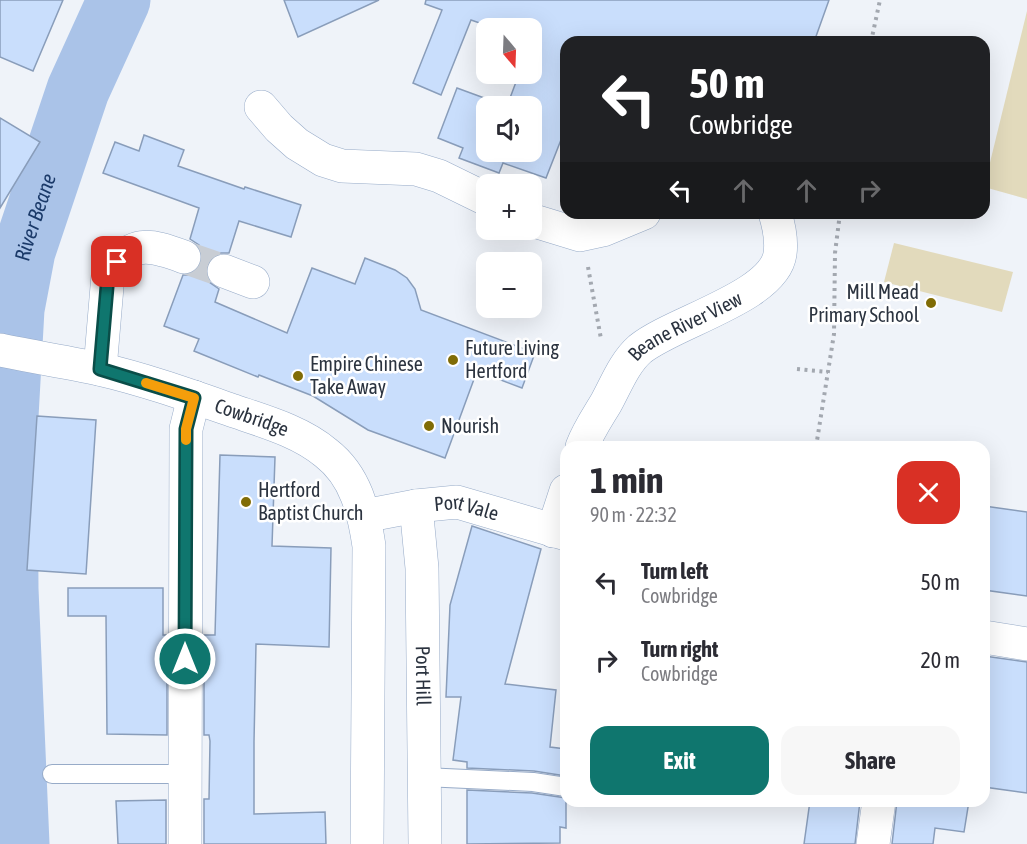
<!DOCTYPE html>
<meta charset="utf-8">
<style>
:root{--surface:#fff;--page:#f7f7f7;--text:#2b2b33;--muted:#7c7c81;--accent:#0f766e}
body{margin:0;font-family:"Asap Condensed",sans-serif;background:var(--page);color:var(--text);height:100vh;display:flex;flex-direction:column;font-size:22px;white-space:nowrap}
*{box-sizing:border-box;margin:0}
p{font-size:20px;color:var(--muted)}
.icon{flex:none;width:33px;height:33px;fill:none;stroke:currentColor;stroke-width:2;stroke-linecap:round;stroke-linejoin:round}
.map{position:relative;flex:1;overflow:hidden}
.panel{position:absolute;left:560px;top:441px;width:430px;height:366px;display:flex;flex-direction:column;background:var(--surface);border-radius:18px;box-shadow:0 6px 24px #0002}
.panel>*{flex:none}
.hud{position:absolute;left:560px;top:36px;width:430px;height:183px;border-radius:18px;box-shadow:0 6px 24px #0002;background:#202124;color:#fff;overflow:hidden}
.needle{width:39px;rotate:161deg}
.buttons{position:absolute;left:476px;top:18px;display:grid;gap:12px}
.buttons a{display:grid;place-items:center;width:66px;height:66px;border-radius:12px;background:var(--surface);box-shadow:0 6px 24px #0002;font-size:30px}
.pin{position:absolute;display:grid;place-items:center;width:51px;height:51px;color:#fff;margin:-26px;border-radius:12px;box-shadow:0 3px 9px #0006}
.me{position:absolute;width:66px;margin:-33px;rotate:0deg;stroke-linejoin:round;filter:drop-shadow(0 0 4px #0008)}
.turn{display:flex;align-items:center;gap:21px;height:126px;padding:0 30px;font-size:27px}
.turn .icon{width:78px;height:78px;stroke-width:2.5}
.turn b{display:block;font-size:42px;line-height:51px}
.lanes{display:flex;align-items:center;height:57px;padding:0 30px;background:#0003;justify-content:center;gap:30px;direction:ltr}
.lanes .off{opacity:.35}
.round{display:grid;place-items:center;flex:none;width:63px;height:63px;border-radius:18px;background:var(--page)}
.overview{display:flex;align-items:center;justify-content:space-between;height:102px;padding:0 30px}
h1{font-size:36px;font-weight:700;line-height:45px}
.cta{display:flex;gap:12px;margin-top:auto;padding:12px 30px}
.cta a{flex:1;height:69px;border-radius:18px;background:var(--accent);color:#fff;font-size:24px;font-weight:700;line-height:69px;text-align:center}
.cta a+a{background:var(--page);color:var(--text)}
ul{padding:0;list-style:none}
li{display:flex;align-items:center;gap:18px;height:78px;padding:0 30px}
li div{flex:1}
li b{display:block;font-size:22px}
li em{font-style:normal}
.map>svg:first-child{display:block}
.green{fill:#e2dabc}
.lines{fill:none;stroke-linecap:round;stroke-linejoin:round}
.river{stroke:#aac3e8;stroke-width:63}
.building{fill:#c9defc;stroke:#899dba;stroke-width:1.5}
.street-tunnel{stroke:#c8cdd4;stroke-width:33;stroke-dasharray:33 16;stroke-linecap:butt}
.lane-casing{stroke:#97abc8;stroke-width:20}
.street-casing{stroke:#97abc8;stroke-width:34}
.secondary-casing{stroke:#97abc8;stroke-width:34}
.path{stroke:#a3a8b0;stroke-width:4;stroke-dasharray:3 4.5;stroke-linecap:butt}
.lane{stroke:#fff;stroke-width:18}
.street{stroke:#fff;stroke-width:33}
.secondary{stroke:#fff;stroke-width:33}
.route-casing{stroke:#0a4d48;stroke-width:15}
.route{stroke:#0f766e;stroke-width:10}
.slow{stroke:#f59e0b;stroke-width:10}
.poi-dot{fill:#806c06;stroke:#fff;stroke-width:2}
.labels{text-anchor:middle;stroke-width:5;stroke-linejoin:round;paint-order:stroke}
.poi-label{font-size:20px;fill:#2b333f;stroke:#fff;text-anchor:start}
.street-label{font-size:20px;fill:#2b333f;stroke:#fff}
.water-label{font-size:21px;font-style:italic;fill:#1b3a69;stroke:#fff}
</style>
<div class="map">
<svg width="1027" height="844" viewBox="0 0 1027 844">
<rect width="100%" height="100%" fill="#eff3f9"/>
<g class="green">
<polygon points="1027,11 1027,199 984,187"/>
<polygon points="894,243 1013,272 1002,312 884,282"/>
</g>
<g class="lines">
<path class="river" id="s1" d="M18 844 7 589 6 434 13 309 24 251 78 90 119 0"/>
</g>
<g class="building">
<polygon points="0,0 63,0 33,71 0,57"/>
<polygon points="284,0 379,0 298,37"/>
<polygon points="426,0 829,0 814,42 566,42 566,127 546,178 503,163 499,173 459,158 463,148 438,138 457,88 506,106 486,106 486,152 531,152 531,106 507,106 519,74 531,74 531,41 536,28 494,28 471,20 441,95 413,83 442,10 425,4"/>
<polygon points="0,118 40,142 0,208"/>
<polygon points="144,135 184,150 178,166 244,189 245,187 301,205 291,237 239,221 229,253 220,253 213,256 206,265 205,273 209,282 219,289 215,302 287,333 312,268 355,284 365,258 395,270 407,278 415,289 421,310 535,353 522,388 477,371 445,458 368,430 313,396 259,375 258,377 194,351 199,339 164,326 183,275 188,275 196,272 202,263 202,254 199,245 190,239 199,208 103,173 115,142 139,151"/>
<polygon points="37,416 96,420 86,574 27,570"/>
<polygon points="220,455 275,457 272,546 331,548 329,647 256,644 254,742 254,814 325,812 326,844 204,844 204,799 209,799 210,741 209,735 204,735 204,635 215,635"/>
<polygon points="984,506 1027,512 1027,596 984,590"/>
<polygon points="472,526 541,549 505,684 556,690 550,747 566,749 566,776 534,771 467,768 467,762 453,760 461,697 446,697 450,605"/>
<polygon points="68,588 163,588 163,635 167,635 167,735 107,734 106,616 68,616"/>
<polygon points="984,656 1027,662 1027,793 984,787"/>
<polygon points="467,790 532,793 566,798 566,828 560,827 560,843 467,844"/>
<polygon points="166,800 166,844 118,844 116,801"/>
<polygon points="810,801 860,801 855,844 804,844"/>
<polygon points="897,801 969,801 964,832 935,828 933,844 892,844"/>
</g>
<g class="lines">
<polyline class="street-tunnel" points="184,257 224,271"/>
<g class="lane-casing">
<g id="lane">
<polyline points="52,774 184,774"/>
<polyline points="424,777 533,782 566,787"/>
</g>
</g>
<g class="street-casing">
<g id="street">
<polyline points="261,107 279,128 297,144 323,160 342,166 416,169 439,176 486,199"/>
<polyline points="531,220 580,235 603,230 644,213"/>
<polyline points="224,271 253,282"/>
<path d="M100 369 108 275C131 239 149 244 184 257"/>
<path id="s2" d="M582 447C588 431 597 418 606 403 616 385 624 363 640 349 673 322 774 297 780 254 782 240 779 226 775 213"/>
<path id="s3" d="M416 506 422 568 425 844"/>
<path id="s4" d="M364 516 416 506 457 502 566 534"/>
<polyline points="553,531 566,491"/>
<polyline points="984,637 1027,644"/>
<polyline points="185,844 186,429 194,397"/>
<polyline points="873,844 879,801"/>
</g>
</g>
<g class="secondary-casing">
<g id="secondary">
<path id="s5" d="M0 350C33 357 66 362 99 369 143 379 188 395 231 410 263 421 300 431 326 453 356 476 364 512 369 546L367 844"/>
</g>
</g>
<g class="path">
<polyline points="871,42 880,0"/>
<polyline points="588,267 601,339"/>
<polyline points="797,369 828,372"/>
<polyline points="816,447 834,334 835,253 840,213"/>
</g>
<use href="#lane" class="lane"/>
<use href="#street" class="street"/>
<use href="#secondary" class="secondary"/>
</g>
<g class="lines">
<g class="route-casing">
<polyline id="route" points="117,262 108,275 100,369 194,398 186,429 185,659"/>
</g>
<use href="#route" class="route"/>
<polyline class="slow" points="146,383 194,398 186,429 186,440"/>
</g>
<g class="poi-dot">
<circle cx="931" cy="303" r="6"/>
<circle cx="453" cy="360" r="6"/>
<circle cx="298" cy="376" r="6"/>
<circle cx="429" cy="426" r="6"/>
<circle cx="246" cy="502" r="6"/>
</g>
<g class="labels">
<g class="poi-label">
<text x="919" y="299" text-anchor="end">Mill Mead<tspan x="919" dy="23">Primary School</tspan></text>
<text x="465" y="355">Future Living<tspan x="465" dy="23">Hertford</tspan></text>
<text x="310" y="371">Empire Chinese<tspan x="310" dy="23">Take Away</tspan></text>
<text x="441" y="433">Nourish</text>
<text x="258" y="497">Hertford<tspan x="258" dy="23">Baptist Church</tspan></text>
</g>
<g class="street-label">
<text dy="7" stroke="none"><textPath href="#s2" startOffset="165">Beane River View</textPath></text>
<text dy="7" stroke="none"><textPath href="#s5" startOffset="261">Cowbridge</textPath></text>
<text dy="7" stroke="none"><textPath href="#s4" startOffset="104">Port Vale</textPath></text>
<text dy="7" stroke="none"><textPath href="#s3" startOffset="170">Port Hill</textPath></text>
</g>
<g class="water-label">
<text dy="7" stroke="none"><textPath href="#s1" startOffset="630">River Beane</textPath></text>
</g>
</g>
</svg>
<div class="buttons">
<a><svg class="needle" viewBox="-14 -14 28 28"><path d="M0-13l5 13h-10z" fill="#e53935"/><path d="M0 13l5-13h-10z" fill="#7c7c81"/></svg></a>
<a><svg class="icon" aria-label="sound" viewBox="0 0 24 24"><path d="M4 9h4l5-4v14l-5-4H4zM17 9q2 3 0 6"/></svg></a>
<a>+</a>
<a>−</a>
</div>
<div class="pin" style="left:117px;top:262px;background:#d93025"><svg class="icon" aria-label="arrive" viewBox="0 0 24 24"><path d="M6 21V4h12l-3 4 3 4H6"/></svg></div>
<svg class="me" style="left:185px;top:659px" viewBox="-20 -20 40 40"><circle r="17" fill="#0f766e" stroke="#fff" stroke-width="3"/><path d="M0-11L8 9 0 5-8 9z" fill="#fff"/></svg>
<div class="hud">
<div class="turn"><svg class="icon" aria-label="left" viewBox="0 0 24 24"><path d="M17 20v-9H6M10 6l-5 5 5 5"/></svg><div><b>50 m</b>Cowbridge</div></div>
<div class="lanes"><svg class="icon" aria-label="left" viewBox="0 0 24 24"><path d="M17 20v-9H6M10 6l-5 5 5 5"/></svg><svg class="icon off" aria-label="ahead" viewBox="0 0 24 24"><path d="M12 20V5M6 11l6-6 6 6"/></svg><svg class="icon off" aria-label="ahead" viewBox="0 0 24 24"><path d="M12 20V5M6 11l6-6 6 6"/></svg><svg class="icon off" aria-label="right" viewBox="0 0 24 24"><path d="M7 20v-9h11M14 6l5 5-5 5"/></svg></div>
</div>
<section class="panel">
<div class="overview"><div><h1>1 min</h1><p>90 m · 22:32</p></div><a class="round" style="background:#d93025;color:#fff"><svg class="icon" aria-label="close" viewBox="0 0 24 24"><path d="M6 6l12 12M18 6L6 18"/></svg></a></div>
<ul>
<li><svg class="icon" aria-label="left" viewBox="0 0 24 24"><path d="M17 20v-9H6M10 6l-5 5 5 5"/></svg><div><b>Turn left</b><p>Cowbridge</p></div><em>50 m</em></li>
<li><svg class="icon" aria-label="right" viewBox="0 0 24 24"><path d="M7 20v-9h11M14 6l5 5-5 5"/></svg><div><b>Turn right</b><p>Cowbridge</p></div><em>20 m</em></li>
</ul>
<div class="cta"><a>Exit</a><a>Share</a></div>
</section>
</div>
